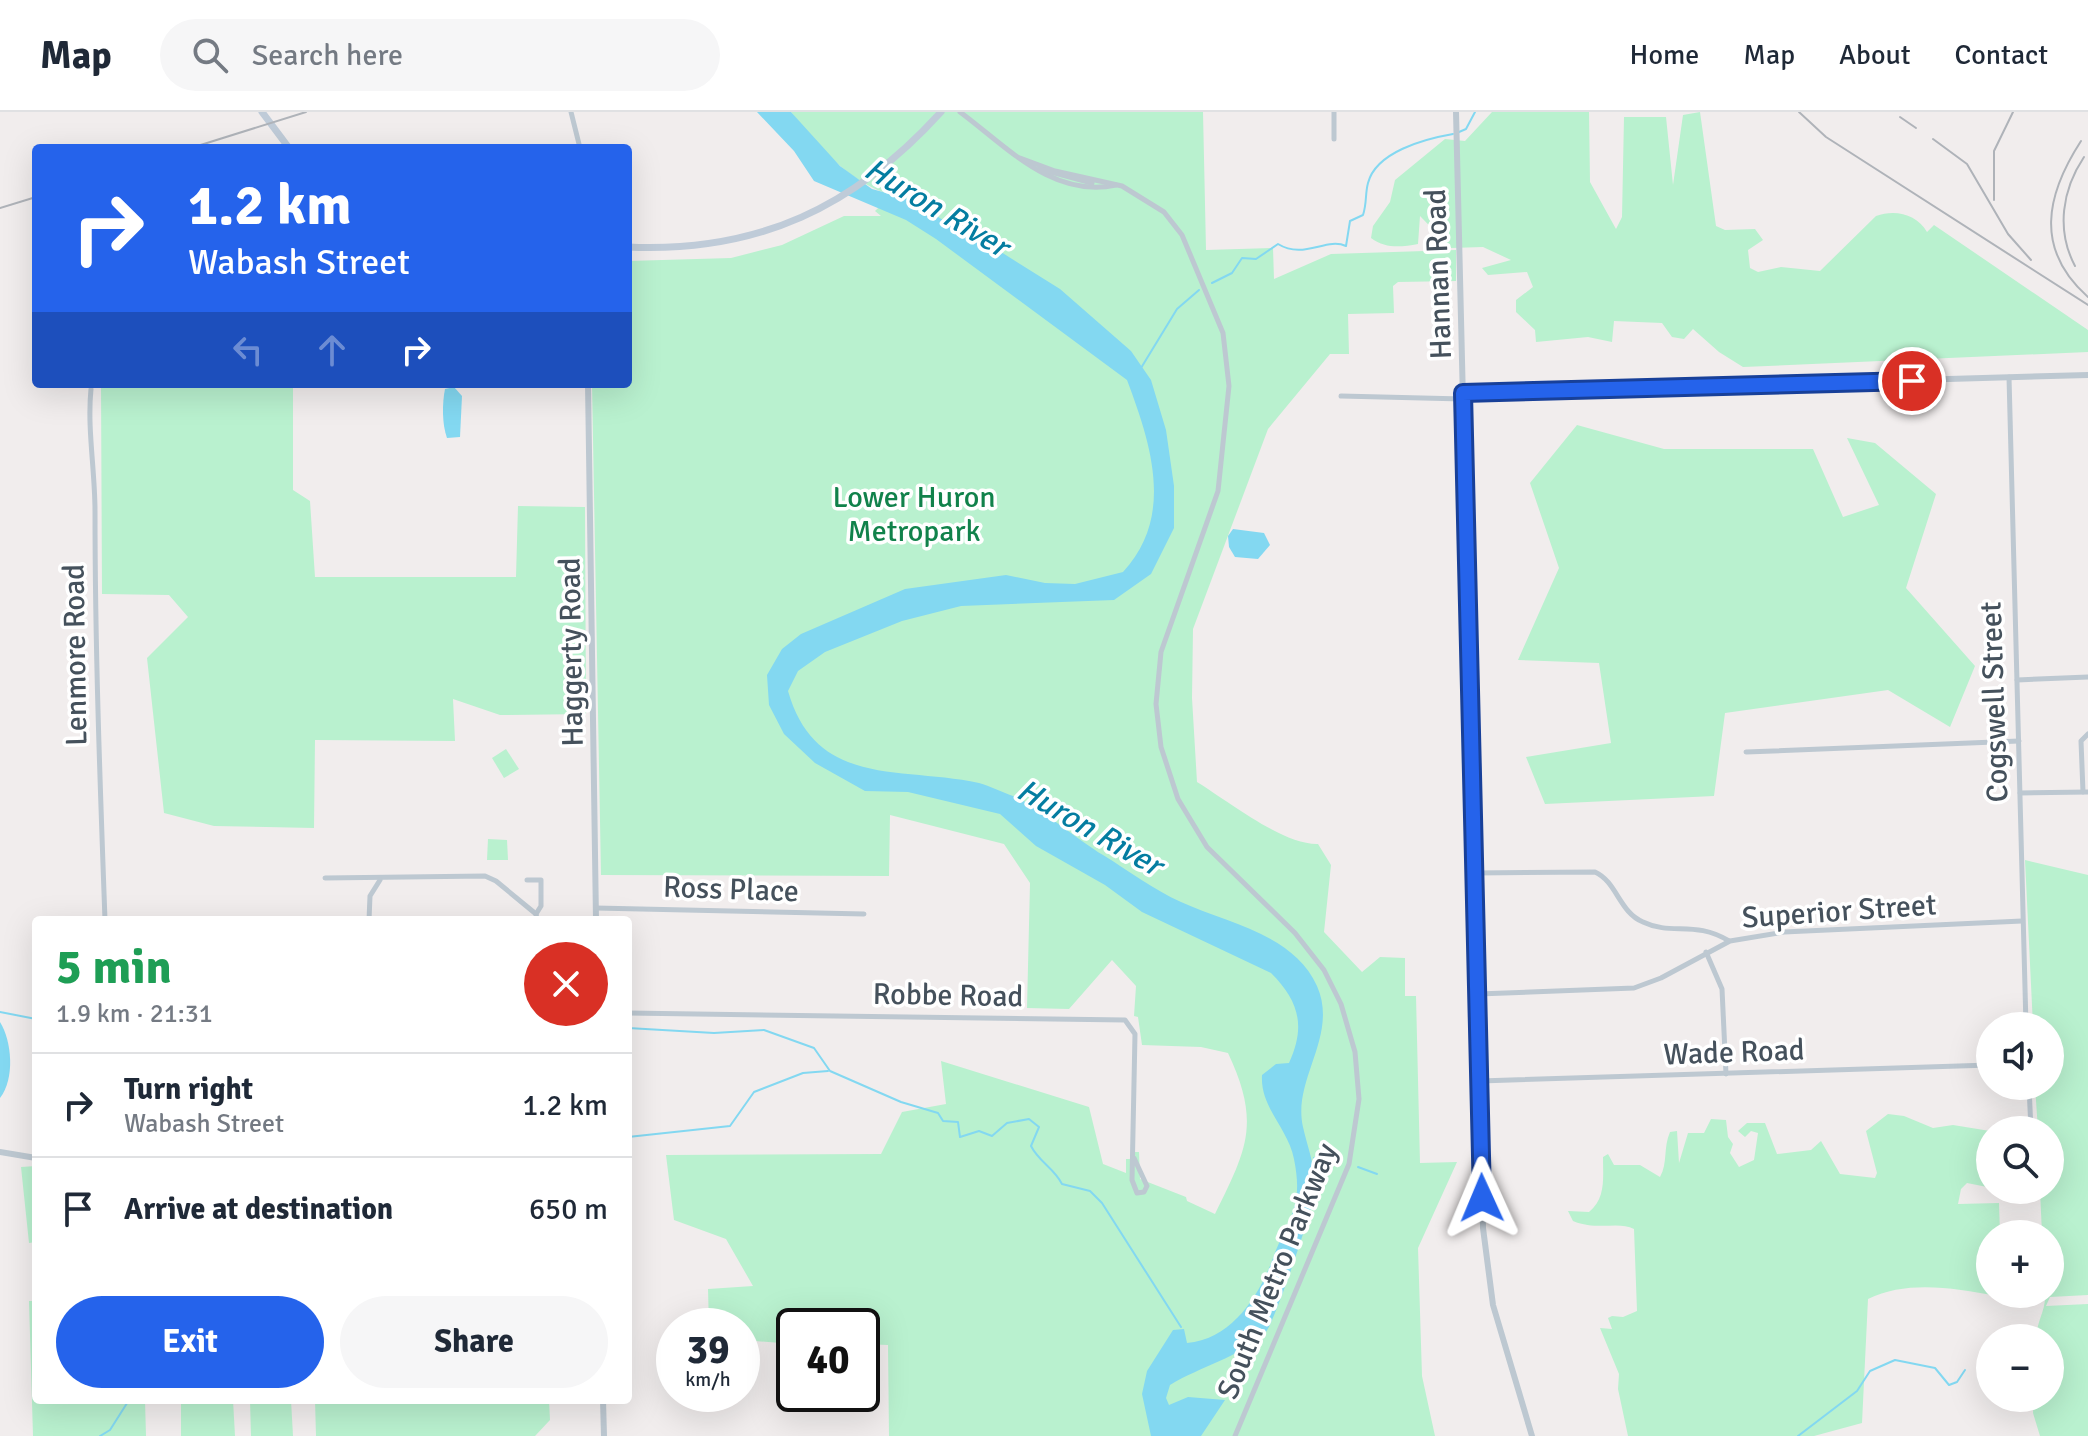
<!DOCTYPE html>
<meta charset="utf-8">
<style>
:root{--surface:#fff;--page:#f6f6f7;--text:#1f2937;--muted:#747a83;--line:#e0e1e3;--accent:#2563eb}
body{margin:0;font-family:Signika,sans-serif;background:var(--page);color:var(--text);height:100vh;display:flex;flex-direction:column;font-size:30px;white-space:nowrap}
*{box-sizing:border-box;margin:0}
p{font-size:26px;color:var(--muted)}
.icon{flex:none;width:44px;height:44px;fill:none;stroke:currentColor;stroke-width:2;stroke-linecap:round;stroke-linejoin:round}
.map{position:relative;flex:1;overflow:hidden}
.drawer{position:absolute;left:32px;top:804px;width:600px;height:488px;display:flex;flex-direction:column;background:var(--surface);border-radius:8px;box-shadow:0 8px 32px #0002}
.drawer>*{flex:none}
.top-card{position:absolute;left:32px;top:32px;width:600px;height:244px;border-radius:8px;box-shadow:0 8px 32px #0002;background:#2563eb;color:#fff;overflow:hidden}
.tools{position:absolute;left:1976px;top:900px;display:grid;gap:16px}
.tools a{display:grid;place-items:center;width:88px;height:88px;border-radius:50%;background:var(--surface);box-shadow:0 8px 32px #0002;font-size:40px}
.speed{position:absolute;left:656px;top:1196px;display:flex;gap:16px;font-size:40px;font-weight:700;text-align:center}
.speed>*{display:grid;place-content:center;width:104px;height:104px;border-radius:50%;background:var(--surface);box-shadow:0 8px 32px #0002;line-height:1}
.speed small{font-size:20px;font-weight:400}
.speed .limit{border:4px solid #111;border-radius:12px;background:#fff;color:#111}
.pin{position:absolute;display:grid;place-items:center;width:68px;height:68px;color:#fff;margin:-34px;border:4px solid #fff;border-radius:50%;box-shadow:0 2px 8px #0007}
.me{position:absolute;width:88px;margin:-44px;rotate:359deg;stroke-linejoin:round;filter:drop-shadow(0 0 6px #0008)}
.turn{display:flex;align-items:center;gap:28px;height:168px;padding:0 24px;font-size:36px}
.turn .icon{width:104px;height:104px;stroke-width:2.5}
.turn b{display:block;font-size:56px;line-height:68px}
.lanes{display:flex;align-items:center;height:76px;padding:0 24px;background:#0003;justify-content:center;gap:40px;direction:ltr}
.lanes .off{opacity:.35}
.round{display:grid;place-items:center;flex:none;width:84px;height:84px;border-radius:42px;background:var(--page)}
.summary{display:flex;align-items:center;justify-content:space-between;height:136px;padding:0 24px}
h1{font-size:48px;font-weight:700;line-height:60px;color:#1e9e55}
.button{display:flex;gap:16px;margin-top:auto;padding:16px 24px}
.button a{flex:1;height:92px;border-radius:48px;background:var(--accent);color:#fff;font-size:32px;font-weight:700;line-height:92px;text-align:center}
.button a+a{background:var(--page);color:var(--text)}
ul{padding:0;list-style:none}
li{display:flex;align-items:center;gap:24px;height:104px;padding:0 24px;border-top:2px solid var(--line)}
li div{flex:1}
li b{display:block;font-size:30px}
li em{font-style:normal}
header{display:flex;align-items:center;gap:48px;box-sizing:border-box;height:112px;padding:0 40px;background:var(--surface);border-bottom:2px solid var(--line)}
header strong{font-size:38px}
nav{display:flex;gap:44px;margin-inline-start:auto;font-size:28px}
.search{width:560px;height:72px;background:var(--page);display:flex;align-items:center;gap:20px;box-sizing:border-box;padding:0 28px;border-radius:44px;color:var(--muted);font-size:30px}
.map>svg:first-child{display:block}
.green{fill:#b9f1cf}
.water{fill:#83d8f1}
.lines{fill:none;stroke-linecap:round;stroke-linejoin:round}
.stream{stroke:#83d8f1;stroke-width:2}
.minor{stroke:#bdc8d1;stroke-width:5}
.tertiary{stroke:#bdc8d1;stroke-width:6}
.secondary{stroke:#bfcbd8;stroke-width:7}
.rail{stroke:#afb3b9;stroke-width:2}
.route-casing{stroke:#184099;stroke-width:20}
.route{stroke:#2563eb;stroke-width:14}
.labels{text-anchor:middle;stroke-width:7;stroke-linejoin:round;paint-order:stroke}
.street-label{font-size:30px;fill:#45515c;stroke:#fff}
.park-label{font-size:30px;fill:#11824b;stroke:#fff}
.water-label{font-size:32px;font-style:italic;fill:#047da1;stroke:#fff}
</style>
<header>
<strong>Map</strong>
<div class="search"><svg class="icon" aria-label="search" viewBox="0 0 24 24"><circle cx="10" cy="10" r="6"/><path d="M15 15l6 6"/></svg>Search here</div>
<nav><a>Home</a><a>Map</a><a>About</a><a>Contact</a></nav>
</header>
<div class="map">
<svg width="2088" height="1324" viewBox="0 0 2088 1324">
<rect width="100%" height="100%" fill="#f1eded"/>
<g class="green">
<path d="M791 0H1203L1206 138 1273 136 1274 167 1331 142 1456 138V169L1398 170 1393 174 1394 201 1348 202 1349 242H1330L1268 317 1193 517 1192 586 1197 670C1228 689 1283 733 1318 732L1331 753 1324 820 1362 860 1380 845 1405 846V884H1416L1420 1051 1457 1050 1418 1136 1422 1264 1435 1324H889L888 1233 862 1232V1214H794V1232L742 1228V1214H709L708 1177 753 1174 726 1127 674 1108 666 1043 881 1042 902 1000 946 992 941 949 1089 995 1103 1052 1126 1061V1047H1132V1040H1139L1140 1067 1186 1085 1187 1089 1215 1102C1247 1037 1261 1011 1228 941L1201 935 1142 933 1138 905 1134 904 1136 874 1112 848 1069 897 1027 896 1030 771 1004 732 890 703 889 764 601 763 592 272H628V149L731 146 782 133 844 104H881L875 99 892 83C849 71 818 34 791 0Z"/>
<path d="M1492 0H1589L1590 70 1616 117 1622 105 1624 5H1666L1673 73 1683 3 1700 0 1716 114 1725 118 1755 117 1763 128 1748 138 1750 156 1758 160 1781 155 1820 159 1876 104C1895 97 1917 102 1927 120L1934 113 2088 218V240L1743 255 1719 240 1693 217 1684 227 1672 225 1662 211 1614 209 1612 230 1588 225 1536 230 1535 218 1516 200V188L1533 175 1527 160 1488 163 1482 156 1511 148 1483 135 1451 136 1420 104 1418 132C1401 135 1386 137 1371 126L1373 114 1390 90 1395 68 1445 27 1465 29Z"/>
<polygon points="101,272 293,272 293,378 310,389 315,465 516,465 518,394 585,395 586,602 500,603 453,587 455,629 315,628 314,716 214,714 164,701 147,546 188,505 169,483 102,482"/>
<polygon points="1577,313 1664,337 1813,337 1843,405 1879,393 1847,326 1875,331 1936,382 1906,476 1975,554 1950,615 1888,578 1725,601 1714,684 1545,692 1526,645 1611,631 1599,551 1518,548 1559,456 1530,371"/>
<polygon points="506,637 519,657 504,666 492,646"/>
<polygon points="488,727 507,728 508,748 487,748"/>
<path d="M2025 748 2088 763V1183L2050 1185 2046 1194 2088 1192V1324H2040L2033 1301 2034 1286H2050V1226H2036C2037 1208 2046 1199 2045 1182H2050V1122H2042L2040 1078H2050V1018H2038L2035 974H2050V914H2033Z"/>
<path d="M1888 1002 1904 1004 1933 1016 1953 1013 1990 1019V1071L1987 1075 1967 1071 1961 1077 1958 1092 1999 1091 2000 1122H1990V1182H1999L1996 1184C1954 1176 1907 1168 1868 1187L1862 1311 1814 1324H1628L1618 1277 1619 1262 1600 1216 1612 1217 1608 1206 1612 1204 1623 1205 1637 1199 1634 1117C1619 1109 1597 1119 1573 1109L1568 1099 1589 1100C1606 1086 1603 1066 1603 1045L1608 1042 1614 1053H1640L1660 1065C1668 1051 1663 1036 1670 1020L1677 1019 1679 1051 1688 1021H1704L1711 1007 1726 1008 1728 1025 1733 1032 1730 1041 1739 1055 1754 1048 1758 1021 1751 1019 1745 1025 1738 1019 1747 1011H1765L1777 1042 1811 1038 1821 1029 1840 1062 1875 1066 1877 1061 1866 1019Z"/>
<polygon points="36,1054 36,1130 29,1131 21,1055"/>
<polygon points="29,1189 36,1189 36,1288 145,1288 146,1324 33,1324"/>
<polygon points="181,1288 233,1288 235,1324 181,1324"/>
<polygon points="250,1288 291,1288 293,1324 251,1324"/>
<polygon points="315,1288 549,1288 550,1308 535,1324 316,1324"/>
</g>
<g class="water">
<path d="M757 0H791L840 54 872 77 912 88 963 121 1001 140 1060 177 1131 239 1151 268 1166 318 1174 374V416L1151 462 1114 488 961 494 902 509 825 540 798 559 788 579C816 677 902 654 979 671 990 674 1002 680 1013 684 1037 693 1078 728 1103 743 1129 759 1154 778 1181 790 1227 811 1294 822 1317 874 1339 924 1292 967 1303 1015 1308 1037 1316 1056 1315 1079 1314 1093 1274 1213 1265 1221 1238 1246 1201 1254 1170 1273L1166 1286 1169 1293 1188 1285 1225 1288 1201 1324H1151L1142 1282 1147 1259 1173 1218 1184 1217 1187 1231C1232 1227 1259 1184 1273 1146 1288 1106 1304 1096 1294 1047 1288 1016 1260 996 1262 963L1276 952 1289 951C1306 914 1299 889 1271 861L1142 800 1105 773 1036 734 1000 702 908 680 865 679 815 651 784 622 769 593 767 563 782 537 801 522 905 477 1006 463 1045 471 1075 472 1123 460C1175 404 1151 332 1127 268L936 127 906 108 814 69 794 39Z"/>
<path d="M454 275 462 284 460 325 447 326C442 312 442 292 445 277Z"/>
<polygon points="1233,417 1264,421 1270,433 1258,447 1235,445 1229,435 1228,424"/>
<path d="M0 910C12 929 15 967 0 986Z"/>
</g>
<g class="lines">
<g class="stream">
<polyline points="1459,20 1466,17 1475,0"/>
<path d="M1212 171 1232 161 1242 146 1256 147 1278 132C1304 148 1326 125 1346 134L1350 109 1363 103C1367 91 1365 82 1368 71 1376 40 1424 27 1453 22"/>
<polyline points="1141,256 1177,197 1199,178"/>
<polyline points="0,900 36,907"/>
<path d="M628 916 714 921 764 918 814 936 830 959 901 990 938 1001 943 1009 958 1010 960 1025 979 1019 992 1024 1007 1011 1029 1007 1039 1015 1031 1034C1039 1050 1054 1056 1062 1072L1090 1079 1102 1091 1181 1215"/>
<polyline points="628,1025 730,1014 754,980 803,961 828,959"/>
<polyline points="1314,1046 1340,1050"/>
<polyline points="1358,1055 1377,1062"/>
<polyline points="100,1324 110,1318 129,1288"/>
<polyline points="1798,1324 1857,1279 1870,1259 1895,1248 1935,1256 1949,1273 1957,1270 1965,1258"/>
</g>
<g class="minor">
<polyline points="571,0 580,36"/>
<path d="M960 0C1006 34 1053 87 1116 73"/>
<polyline points="1334,0 1334,27"/>
<polyline points="1020,46 1055,59 1122,74 1164,100 1182,123 1223,221 1229,274 1218,379 1161,540 1156,592 1161,635 1178,687 1207,735 1295,821 1324,858 1341,892 1355,940 1359,987 1349,1052 1235,1324"/>
<polyline points="1040,57 1092,71"/>
<polyline points="2009,265 2026,914"/>
<path d="M91 277C87 316 95 358 95 399 95 535 100 671 105 808"/>
<polyline points="1341,284 1463,287"/>
<polyline points="2017,568 2088,565"/>
<polyline points="1746,640 2019,629"/>
<polyline points="2083,680 2081,629 2088,622"/>
<polyline points="2020,681 2088,680"/>
<path d="M1474 761 1595 760C1617 770 1619 800 1643 810 1672 824 1695 808 1729 829"/>
<polyline points="325,766 485,764 496,769 536,802 537,808"/>
<polyline points="527,768 541,768 541,794 536,802"/>
<polyline points="596,796 864,802"/>
<polyline points="369,808 370,784 380,768"/>
<polyline points="1706,840 1722,877 1726,962"/>
<polyline points="1478,882 1634,876 1661,866 1730,829 1784,820 2022,809"/>
<polyline points="628,901 1125,908 1135,922 1132,1068 1137,1081 1144,1080 1147,1074 1134,1046"/>
<polyline points="1480,969 1990,953"/>
<polyline points="2029,974 2031,1018"/>
</g>
<g class="tertiary">
<polyline points="1456,0 1483,1116 1493,1193 1532,1324"/>
<polyline points="588,272 596,808"/>
<polyline points="1463,281 2088,263"/>
<polyline points="0,1040 36,1046"/>
<polyline points="603,1288 604,1324"/>
</g>
<g class="secondary">
<polyline points="262,0 289,36"/>
<path d="M628 135C758 141 855 95 941 0"/>
</g>
<g class="rail">
<polyline points="1799,0 1826,25 2088,193"/>
<polyline points="1900,5 1916,16"/>
<polyline points="1933,27 1967,52 2008,122 2031,148"/>
<path d="M2081 29C2046 83 2034 137 2088 185"/>
<polyline points="191,36 306,0"/>
<polyline points="1994,88 1994,39 2013,0"/>
<polyline points="0,96 36,85"/>
<path d="M2075 154C2056 118 2062 78 2084 45"/>
</g>
</g>
<g class="lines">
<g class="route-casing">
<polyline id="route" points="1482,1086 1463,281 1912,269"/>
</g>
<use href="#route" class="route"/>
</g>
<g class="labels">
<g class="street-label">
<text transform="translate(1438 162) rotate(-92)" y="10">Hannan Road</text>
<text transform="translate(571 540) rotate(-91)" y="10">Haggerty Road</text>
<text transform="translate(75 543) rotate(-91)" y="10">Lenmore Road</text>
<text transform="translate(1994 590) rotate(-92)" y="10">Cogswell Street</text>
<text transform="translate(731 777) rotate(2)" y="10">Ross Place</text>
<text transform="translate(1839 799) rotate(-4)" y="10">Superior Street</text>
<text transform="translate(948 883) rotate(1)" y="10">Robbe Road</text>
<text transform="translate(1734 940) rotate(-2)" y="10">Wade Road</text>
<text transform="translate(1277 1159) rotate(-68)" y="10">South Metro Parkway</text>
</g>
<g class="park-label">
<text x="914" y="395">Lower Huron<tspan x="914" dy="34">Metropark</tspan></text>
</g>
<g class="water-label">
<text transform="translate(937 95) rotate(31)" y="11">Huron River</text>
<text transform="translate(1090 715) rotate(30)" y="11">Huron River</text>
</g>
</g>
</svg>
<div class="tools">
<a><svg class="icon" aria-label="sound" viewBox="0 0 24 24"><path d="M4 9h4l5-4v14l-5-4H4zM17 9q2 3 0 6"/></svg></a>
<a><svg class="icon" aria-label="search" viewBox="0 0 24 24"><circle cx="10" cy="10" r="6"/><path d="M15 15l6 6"/></svg></a>
<a>+</a>
<a>−</a>
</div>
<div class="speed"><div>39<small>km/h</small></div><div class="limit">40</div></div>
<div class="pin" style="left:1912px;top:269px;background:#d93025"><svg class="icon" aria-label="arrive" viewBox="0 0 24 24"><path d="M6 21V4h12l-3 4 3 4H6"/></svg></div>
<svg class="me" style="left:1482px;top:1086px" viewBox="-20 -20 40 40"><path d="M0-17L14 15 0 8-14 15z" fill="#2563eb" stroke="#fff" stroke-width="4"/></svg>
<div class="top-card">
<div class="turn"><svg class="icon" aria-label="right" viewBox="0 0 24 24"><path d="M7 20v-9h11M14 6l5 5-5 5"/></svg><div><b>1.2 km</b>Wabash Street</div></div>
<div class="lanes"><svg class="icon off" aria-label="left" viewBox="0 0 24 24"><path d="M17 20v-9H6M10 6l-5 5 5 5"/></svg><svg class="icon off" aria-label="ahead" viewBox="0 0 24 24"><path d="M12 20V5M6 11l6-6 6 6"/></svg><svg class="icon" aria-label="right" viewBox="0 0 24 24"><path d="M7 20v-9h11M14 6l5 5-5 5"/></svg></div>
</div>
<section class="drawer">
<div class="summary"><div><h1>5 min</h1><p>1.9 km · 21:31</p></div><a class="round" style="background:#d93025;color:#fff"><svg class="icon" aria-label="close" viewBox="0 0 24 24"><path d="M6 6l12 12M18 6L6 18"/></svg></a></div>
<ul>
<li><svg class="icon" aria-label="right" viewBox="0 0 24 24"><path d="M7 20v-9h11M14 6l5 5-5 5"/></svg><div><b>Turn right</b><p>Wabash Street</p></div><em>1.2 km</em></li>
<li><svg class="icon" aria-label="arrive" viewBox="0 0 24 24"><path d="M6 21V4h12l-3 4 3 4H6"/></svg><div><b>Arrive at destination</b></div><em>650 m</em></li>
</ul>
<div class="button"><a>Exit</a><a>Share</a></div>
</section>
</div>
